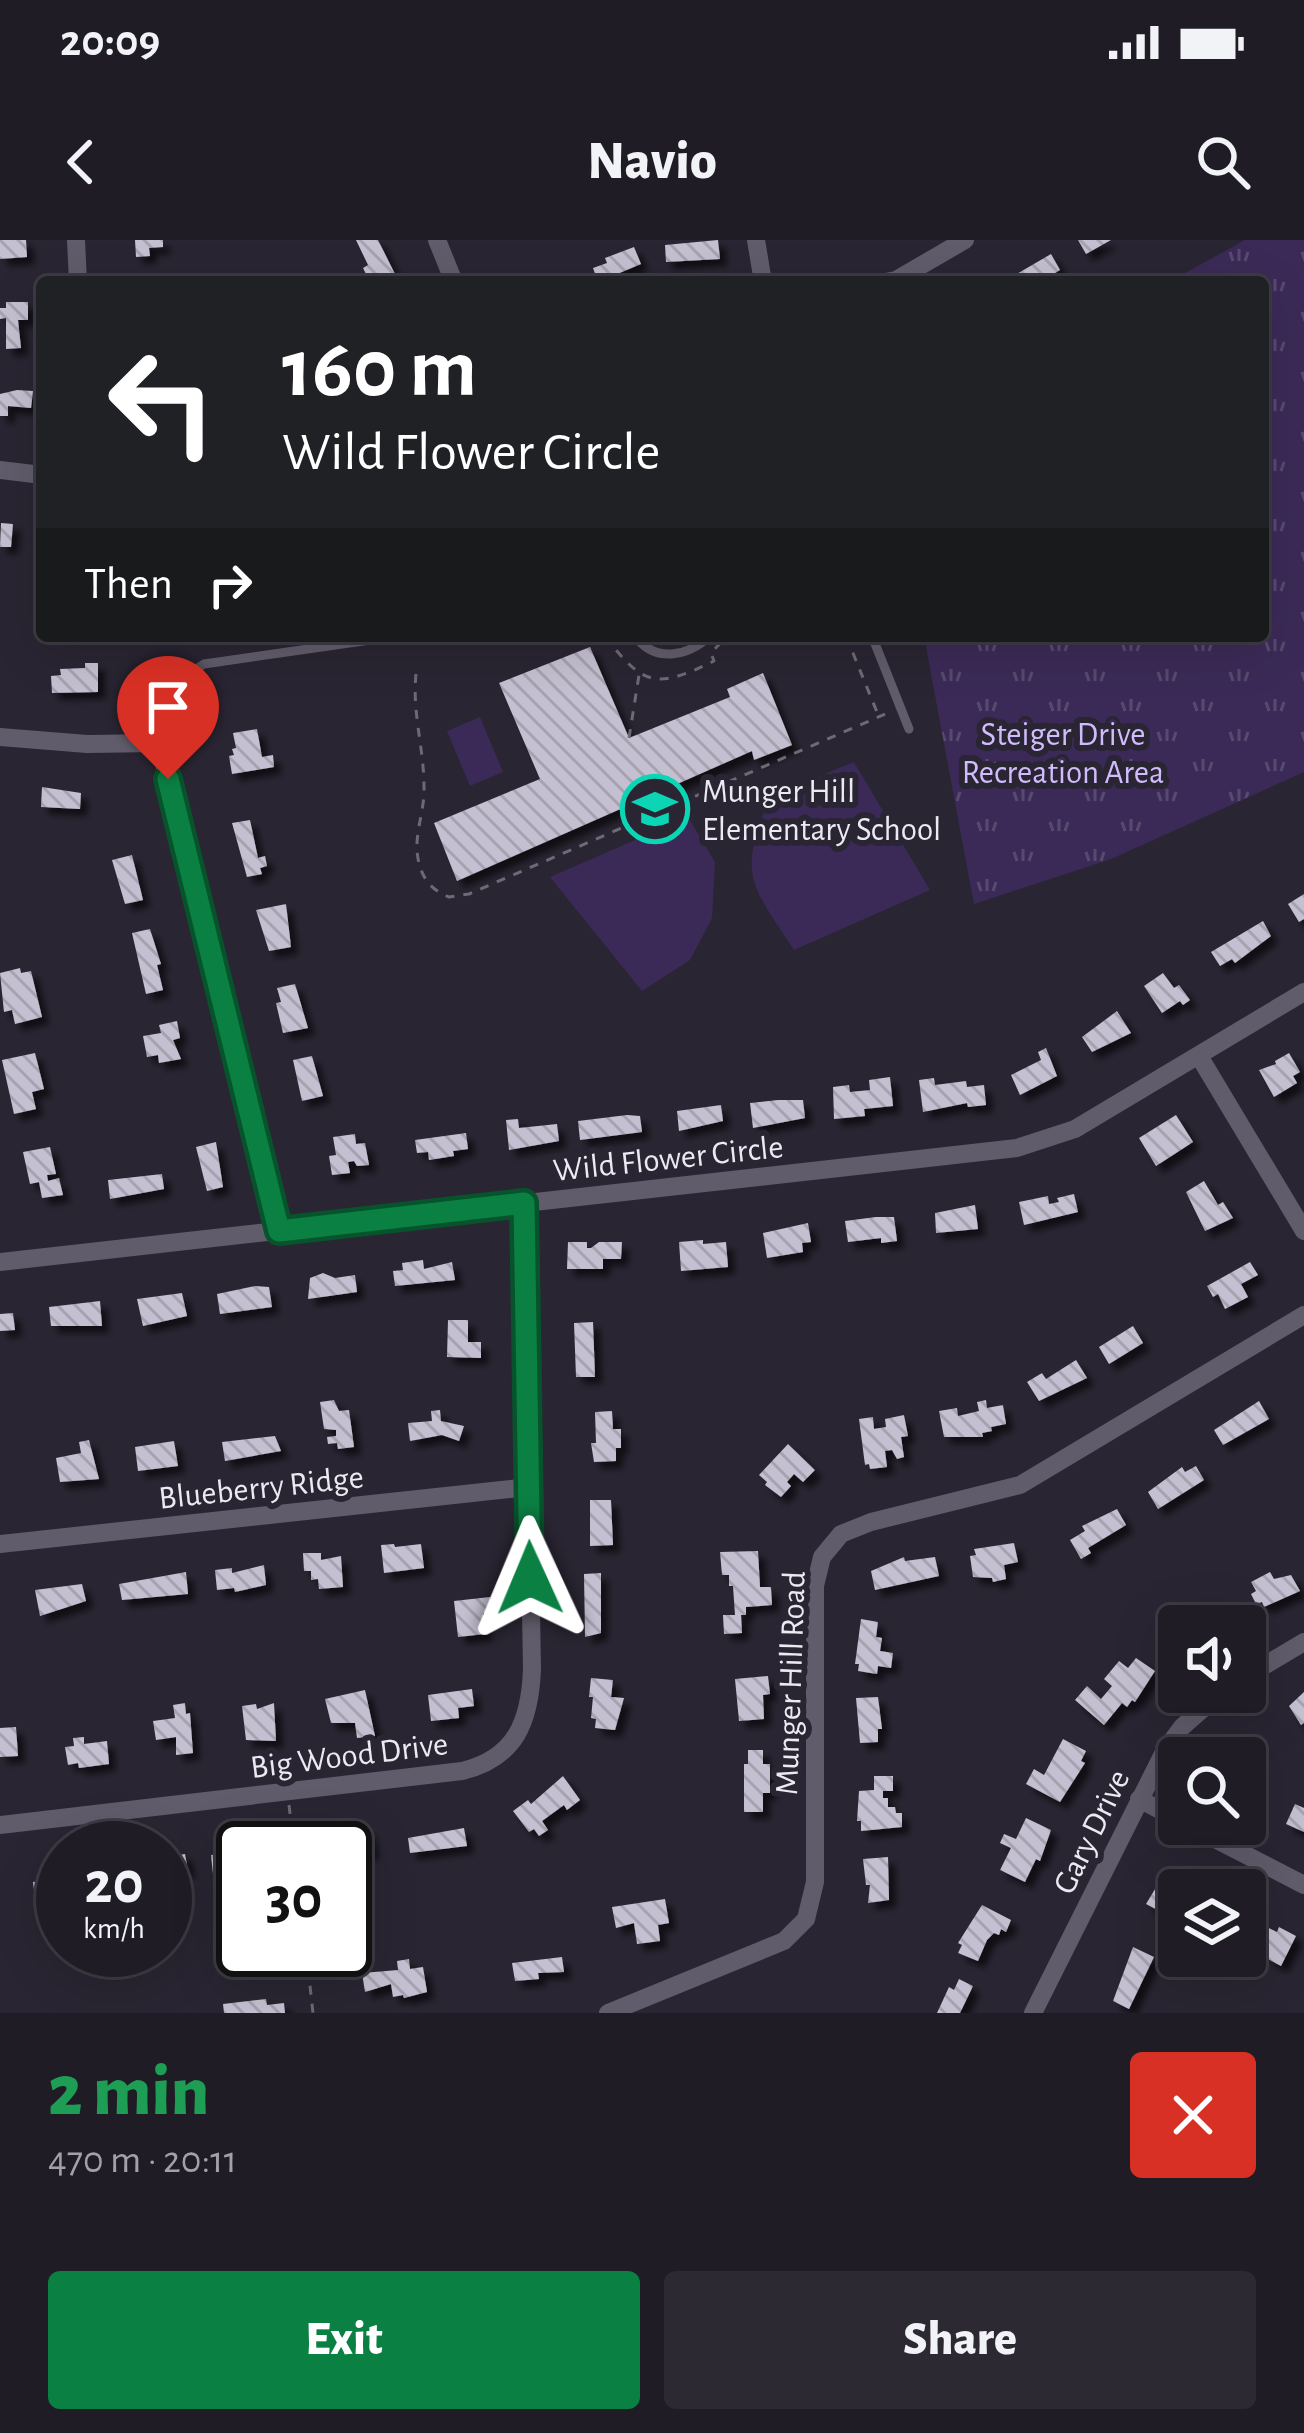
<!DOCTYPE html>
<meta charset="utf-8">
<style>
:root{--surface:#1f1c26;--page:#2c2932;--text:#f1f3f6;--muted:#a1a1a7;--line:#3c3a43;--accent:#0b8043}
body{margin:0;font-family:"Alegreya Sans",sans-serif;background:var(--page);color:var(--text);height:100vh;display:flex;flex-direction:column;font-size:45px;white-space:nowrap}
*{box-sizing:border-box;margin:0}
p{font-size:39px;color:var(--muted)}
.icon{flex:none;width:66px;height:66px;fill:none;stroke:currentColor;stroke-width:2;stroke-linecap:round;stroke-linejoin:round}
.map{position:relative;height:1773px;overflow:hidden}
.details{display:flex;flex-direction:column;background:var(--surface);flex:1}
.details>*{flex:none}
.top-card{position:absolute;left:36px;top:36px;width:1233px;height:366px;border-radius:12px;box-shadow:0 12px 48px #0002,0 0 0 3px var(--line);background:#202124;color:#fff;overflow:hidden}
.controls{position:absolute;left:1158px;top:1365px;display:grid;gap:24px}
.controls a{display:grid;place-items:center;width:108px;height:108px;border-radius:12px;background:var(--surface);box-shadow:0 12px 48px #0002,0 0 0 3px var(--line);font-size:60px}
.speed{position:absolute;left:36px;top:1581px;display:flex;gap:24px;font-size:60px;font-weight:700;text-align:center}
.speed>*{display:grid;place-content:center;width:156px;height:156px;border-radius:50%;background:var(--surface);box-shadow:0 12px 48px #0002,0 0 0 3px var(--line);line-height:1}
.speed small{font-size:30px;font-weight:400}
.speed .limit{border:6px solid #111;border-radius:18px;background:#fff;color:#111}
.pin{position:absolute;display:grid;place-items:center;width:102px;height:102px;color:#fff;margin:-123px -51px;border-radius:50% 50% 50% 0;rotate:-45deg;box-shadow:0 0 12px #0007}
.pin .icon{rotate:45deg}
.me{position:absolute;width:132px;margin:-66px;rotate:359deg;stroke-linejoin:round;filter:drop-shadow(0 0 9px #0008)}
.turn{display:flex;align-items:center;gap:42px;height:252px;padding:0 48px;font-size:54px}
.turn .icon{width:156px;height:156px;stroke-width:2.5}
.turn b{display:block;font-size:84px;line-height:102px}
.then{display:flex;align-items:center;height:114px;padding:0 48px;background:#0003;gap:24px;font-size:45px}
.round{display:grid;place-items:center;flex:none;width:126px;height:126px;border-radius:12px;background:var(--page)}
.overview{display:flex;align-items:center;justify-content:space-between;height:204px;padding:0 48px}
h1{font-size:72px;font-weight:800;line-height:90px;color:#1e9e55}
.primary-button{display:flex;gap:24px;margin-top:auto;padding:24px 48px}
.primary-button a{flex:1;height:138px;border-radius:12px;background:var(--accent);color:#fff;font-size:48px;font-weight:800;line-height:138px;text-align:center}
.primary-button a+a{background:var(--page);color:var(--text)}
.status{display:flex;justify-content:space-between;align-items:center;height:84px;padding:0 60px;background:var(--surface);direction:ltr}
.status svg{height:33px;fill:currentColor}
header{display:flex;justify-content:space-between;align-items:center;height:156px;padding:0 48px;background:var(--surface);font-size:54px;font-weight:800}
.map>svg:first-child{display:block}
.grass{fill:#3b2a57}
.park{fill:url(#park-tufts)}
.building{fill:url(#building-back-hatch);filter:url(#shadow)}
.lines{fill:none;stroke-linecap:round;stroke-linejoin:round}
.path{stroke:#6d6a75;stroke-width:3;stroke-dasharray:9 9;stroke-linecap:butt}
.service{stroke:#605c6b;stroke-width:9}
.minor{stroke:#605c6b;stroke-width:18}
.route-casing{stroke:#07532c;stroke-width:30}
.route{stroke:#0b8043;stroke-width:21}
.labels{text-anchor:middle;stroke-width:12;stroke-linejoin:round;paint-order:stroke}
.park-label{font-size:33px;fill:#d0bcfd;stroke:#292532}
.poi-label{font-size:33px;fill:#ece9f2;stroke:#292532;text-anchor:start}
.street-label{font-size:33px;fill:#ece9f2;stroke:#292532}
</style>
<div class="status"><b>20:09</b><svg viewBox="0 0 49 12"><path d="M0 12V9h3v3zM5 12V6h3v6zM10 12V3h3v9zM15 12V0h3v12zM26 1h20v11H26zM47 4h2v5h-2z"/></svg></div>
<header><svg class="icon" aria-label="back" viewBox="0 0 24 24"><path d="M15 5l-7 7 7 7"/></svg>Navio<svg class="icon" aria-label="search" viewBox="0 0 24 24"><circle cx="10" cy="10" r="6"/><path d="M15 15l6 6"/></svg></header>
<div class="map">
<svg width="1304" height="1773" viewBox="0 0 1304 1773">
<defs>
<pattern id="park-tufts" width="24" height="20" patternUnits="userSpaceOnUse" patternTransform="scale(3)"><rect width="24" height="20" fill="#3b2a57"/><path d="M3 7l-1-3M5 7V3M7 7l1-3M15 17l-1-3M17 17v-4M19 17l1-3" fill="none" stroke="#584970"/></pattern>
<pattern id="building-back-hatch" width="6" height="6" patternUnits="userSpaceOnUse" patternTransform="scale(3)"><rect width="6" height="6" fill="#c5c0d1"/><path d="M-1 5l2 2M0 0l6 6M5-1l2 2" fill="none" stroke="#a6a2af"/></pattern>
<filter id="shadow"><feDropShadow dx="7" dy="7" stdDeviation="3" flood-color="#0009"/></filter>
</defs>
<rect width="100%" height="100%" fill="#292532"/>
<g class="grass">
<polygon points="480,477 503,532 470,546 447,491"/>
<path d="M854 522 930 650 794 710C749 641 738 637 770 556Z"/>
<polygon points="688,577 715,622 712,678 690,720 642,751 550,637"/>
</g>
<polygon class="park" points="1245,0 1304,0 1304,532 1111,619 974,664 924,396 1263,396 1263,42 1169,42"/>
<g class="building">
<polygon points="0,0 26,0 27,17 0,19"/>
<polygon points="135,0 163,0 163,7 149,8 150,16 136,17"/>
<polygon points="356,0 378,0 396,36 384,42 370,42 363,28 368,25"/>
<polygon points="718,0 720,19 666,22 665,5"/>
<polygon points="1078,0 1111,0 1086,14"/>
<polygon points="634,7 641,24 598,42 593,28 607,23 605,18"/>
<polygon points="1051,14 1060,30 1040,42 1003,42"/>
<polygon points="6,62 28,62 28,80 18,80 21,108 6,109 6,78 0,79 0,68 6,68"/>
<polygon points="17,150 33,151 31,168 8,166 8,176 0,176 0,154"/>
<polygon points="1,283 13,284 11,307 0,307"/>
<polygon points="590,407 629,498 730,457 727,449 763,433 792,505 754,520 752,511 457,641 434,583 540,539 499,443"/>
<polygon points="85,423 98,423 98,452 52,453 51,436 61,435 60,429 85,428"/>
<polygon points="257,489 262,517 273,515 274,527 232,534 229,516 234,515 232,509 236,508 233,493"/>
<polygon points="42,547 81,553 80,569 41,567"/>
<polygon points="250,580 258,618 265,616 267,626 260,628 262,634 247,637 232,583"/>
<polygon points="132,615 143,660 125,664 112,620"/>
<polygon points="1304,654 1304,679 1299,682 1288,664"/>
<polygon points="286,664 291,707 269,711 256,670"/>
<polygon points="1263,681 1271,696 1235,723 1232,719 1220,726 1211,712"/>
<polygon points="150,689 161,724 157,725 163,750 146,754 132,693"/>
<polygon points="20,728 21,733 31,731 42,777 15,784 12,770 4,772 0,733"/>
<polygon points="1163,733 1174,748 1179,745 1190,760 1183,765 1180,761 1162,773 1144,746"/>
<polygon points="295,744 308,788 283,793 276,763 281,762 277,748"/>
<polygon points="1117,771 1131,793 1092,812 1082,797"/>
<polygon points="177,781 180,798 173,800 181,819 159,823 158,815 147,817 143,796 161,793 159,785"/>
<polygon points="1046,808 1057,836 1020,855 1011,835 1041,820 1038,812"/>
<polygon points="35,813 44,849 32,852 36,869 14,874 2,820"/>
<polygon points="1289,813 1300,832 1293,836 1297,843 1274,857 1259,830 1276,824 1275,821"/>
<polygon points="312,816 323,856 302,861 293,820"/>
<polygon points="890,837 893,866 864,869 865,876 834,879 833,847 849,845 850,852 870,850 869,840"/>
<polygon points="934,838 935,845 966,841 967,847 984,845 986,865 968,867 967,863 923,872 919,840"/>
<polygon points="778,860 803,860 805,878 753,888 750,863"/>
<polygon points="721,865 723,881 679,891 677,871"/>
<polygon points="627,875 640,876 642,892 580,900 578,881"/>
<polygon points="1176,875 1193,902 1156,926 1139,898"/>
<polygon points="518,879 519,888 557,884 559,901 509,910 506,880"/>
<polygon points="466,893 468,909 453,911 454,916 429,920 428,912 417,913 415,900"/>
<polygon points="355,894 356,904 365,903 369,925 357,926 354,921 348,922 350,933 332,935 329,916 336,915 333,897"/>
<polygon points="216,902 223,947 207,951 196,907"/>
<polygon points="50,907 56,934 47,935 48,941 59,938 63,955 42,958 39,942 30,944 23,912"/>
<polygon points="162,934 164,949 110,959 108,940"/>
<polygon points="1204,941 1218,965 1223,962 1233,978 1205,991 1186,952"/>
<polygon points="1074,954 1078,972 1024,985 1019,962 1048,956 1049,964 1059,962 1057,958"/>
<polygon points="975,965 978,989 936,993 935,973"/>
<polygon points="876,977 894,977 897,1001 881,1003 881,998 848,1002 845,981"/>
<polygon points="808,983 811,1002 802,1003 803,1012 767,1018 763,993"/>
<polygon points="703,1000 703,1004 726,1002 728,1027 681,1031 679,1002"/>
<polygon points="568,1002 587,1002 587,1008 591,1008 599,1002 622,1002 621,1019 603,1019 603,1029 567,1029"/>
<polygon points="423,1020 424,1029 452,1022 455,1040 395,1046 393,1031 403,1030 402,1023"/>
<polygon points="1250,1022 1258,1035 1241,1044 1248,1057 1225,1069 1218,1054 1213,1057 1207,1046"/>
<polygon points="323,1033 335,1038 355,1035 357,1052 308,1059 310,1038"/>
<polygon points="255,1046 269,1047 272,1067 220,1074 217,1054"/>
<polygon points="182,1053 187,1076 143,1086 137,1059"/>
<polygon points="100,1061 102,1086 51,1086 49,1067"/>
<polygon points="13,1073 15,1090 0,1091 0,1074"/>
<polygon points="448,1080 468,1080 468,1102 481,1102 481,1118 447,1117"/>
<polygon points="593,1082 595,1137 576,1137 574,1083"/>
<polygon points="1133,1086 1143,1103 1109,1124 1099,1107"/>
<polygon points="1076,1120 1087,1138 1039,1161 1027,1142 1042,1133 1046,1139"/>
<polygon points="334,1160 339,1171 349,1170 354,1207 338,1209 337,1203 328,1204 327,1197 336,1196 336,1190 324,1189 320,1162"/>
<polygon points="986,1160 987,1168 1003,1165 1006,1184 991,1187 992,1191 982,1193 983,1197 944,1197 939,1171 957,1168 958,1176 979,1171 977,1162"/>
<polygon points="1259,1161 1269,1179 1223,1205 1214,1190"/>
<polygon points="440,1170 441,1181 464,1186 459,1201 442,1195 410,1201 408,1183 432,1181 431,1171"/>
<polygon points="612,1171 613,1189 621,1189 621,1208 616,1208 616,1221 594,1222 591,1203 596,1203 595,1172"/>
<polygon points="904,1175 908,1196 901,1197 904,1217 897,1219 892,1210 885,1211 887,1227 870,1229 869,1224 865,1225 859,1179 873,1177 874,1189 886,1187 885,1179"/>
<polygon points="275,1196 281,1211 225,1221 222,1202"/>
<polygon points="89,1200 99,1239 60,1242 56,1218 81,1213 79,1202"/>
<polygon points="174,1201 178,1226 138,1231 135,1207"/>
<polygon points="788,1204 815,1230 803,1242 794,1234 787,1242 791,1246 781,1257 765,1245 767,1242 759,1235"/>
<polygon points="1196,1226 1204,1240 1158,1269 1148,1252 1182,1227 1185,1232"/>
<polygon points="590,1260 611,1260 613,1305 590,1306"/>
<polygon points="1117,1269 1126,1285 1088,1308 1091,1313 1081,1319 1070,1300 1085,1291 1082,1286"/>
<polygon points="1014,1303 1018,1322 1004,1325 1006,1339 993,1342 992,1338 973,1337 970,1316 976,1315 974,1309"/>
<polygon points="394,1304 395,1307 421,1304 424,1328 384,1333 381,1305"/>
<polygon points="758,1311 760,1347 771,1347 772,1365 746,1367 746,1375 741,1375 742,1393 724,1394 723,1375 735,1375 733,1346 729,1346 729,1335 722,1335 720,1312"/>
<polygon points="303,1313 321,1313 321,1320 341,1316 343,1347 319,1349 318,1339 311,1340 311,1331 304,1331"/>
<polygon points="904,1317 905,1321 935,1317 939,1336 875,1350 871,1331"/>
<polygon points="264,1325 266,1345 235,1352 234,1348 217,1350 215,1330 232,1328 232,1333"/>
<polygon points="186,1332 188,1354 122,1360 119,1344"/>
<polygon points="1270,1332 1274,1339 1291,1335 1300,1351 1264,1367 1262,1362 1256,1364 1251,1354 1256,1351 1251,1342"/>
<polygon points="601,1333 601,1393 585,1397 584,1334"/>
<polygon points="82,1344 86,1361 40,1376 35,1350"/>
<polygon points="490,1357 492,1372 483,1373 485,1394 458,1397 454,1361"/>
<polygon points="1216,1367 1225,1383 1221,1386 1180,1386"/>
<polygon points="861,1379 878,1382 876,1397 882,1398 880,1411 893,1413 891,1428 878,1426 877,1434 858,1431 859,1424 855,1424"/>
<polygon points="1136,1418 1155,1431 1135,1462 1132,1460 1127,1467 1122,1463 1104,1485 1075,1460 1087,1446 1101,1459 1112,1446 1104,1439 1119,1421 1128,1428"/>
<polygon points="768,1436 770,1454 763,1455 764,1479 739,1481 735,1439"/>
<polygon points="591,1438 613,1440 611,1457 624,1458 615,1490 595,1488 596,1479 591,1478 593,1457 589,1457"/>
<polygon points="472,1449 474,1466 458,1468 459,1478 431,1481 428,1455"/>
<polygon points="365,1450 375,1496 357,1498 355,1483 331,1483 325,1459"/>
<polygon points="1304,1452 1304,1483 1301,1485 1289,1466"/>
<polygon points="878,1457 882,1489 878,1489 878,1502 860,1503 856,1458"/>
<polygon points="185,1463 186,1474 190,1473 193,1513 176,1515 176,1497 156,1500 153,1481 175,1478 173,1465"/>
<polygon points="274,1463 276,1501 246,1500 242,1466 256,1464 257,1469"/>
<polygon points="16,1487 18,1516 0,1517 0,1488"/>
<polygon points="1238,1495 1260,1506 1255,1518 1246,1514 1244,1518 1220,1518 1227,1504 1232,1507"/>
<polygon points="84,1497 84,1504 107,1501 109,1524 79,1528 78,1523 68,1525 65,1507 74,1506 73,1498"/>
<polygon points="1063,1499 1086,1511 1081,1521 1085,1523 1060,1562 1026,1544 1034,1529 1044,1535"/>
<polygon points="748,1510 763,1510 763,1524 770,1524 770,1553 763,1553 763,1572 744,1572 744,1524 748,1524"/>
<polygon points="563,1536 580,1560 567,1570 564,1565 542,1581 548,1590 539,1596 534,1589 529,1592 513,1571 528,1560 531,1564"/>
<polygon points="874,1536 893,1536 893,1551 883,1551 883,1558 888,1558 888,1567 895,1567 896,1573 902,1573 902,1587 861,1591 861,1581 857,1581 859,1551 874,1550"/>
<polygon points="1295,1564 1304,1568 1304,1592 1286,1584"/>
<polygon points="1026,1578 1051,1590 1040,1621 1036,1619 1025,1642 1000,1630 1011,1608 1000,1603 1004,1594 1016,1599"/>
<polygon points="356,1588 356,1592 369,1590 372,1612 345,1618 345,1608 329,1608 327,1591"/>
<polygon points="464,1588 467,1606 410,1613 408,1598"/>
<polygon points="243,1607 243,1632 224,1641 223,1633 213,1634 211,1615 237,1612 237,1608"/>
<polygon points="185,1614 188,1631 165,1635 165,1617"/>
<polygon points="888,1617 889,1660 868,1663 870,1645 866,1645 863,1619"/>
<polygon points="1169,1626 1185,1634 1167,1675 1146,1664"/>
<polygon points="63,1630 63,1661 51,1662 51,1657 35,1658 33,1642 49,1640 48,1632"/>
<polygon points="665,1659 669,1683 658,1685 660,1701 637,1704 634,1683 616,1688 612,1667"/>
<polygon points="982,1665 1011,1680 1006,1692 1001,1689 999,1695 994,1693 987,1700 978,1721 958,1713 962,1705 958,1703"/>
<polygon points="1245,1669 1257,1675 1254,1681 1277,1692 1279,1687 1296,1696 1281,1726 1266,1718 1269,1713 1245,1701"/>
<polygon points="1133,1707 1154,1717 1129,1769 1113,1761"/>
<polygon points="562,1717 564,1732 538,1733 539,1739 515,1741 512,1723"/>
<polygon points="409,1719 410,1729 423,1727 427,1752 404,1758 403,1755 393,1757 391,1744 365,1752 362,1733 398,1730 397,1721"/>
<polygon points="959,1739 973,1746 960,1773 937,1773 949,1747 954,1750"/>
<polygon points="266,1759 267,1765 284,1763 285,1773 224,1773 223,1764"/>
</g>
<g class="lines">
<g class="path">
<path d="M605 396C644 447 656 449 714 421L711 413 727 396"/>
<polyline points="846,396 879,477"/>
<path d="M416 434C412 473 424 508 424 547 425 573 412 597 419 623 423 640 433 651 449 657L469 654 890 472"/>
<polyline points="629,498 639,435"/>
<polyline points="289,1565 294,1608"/>
<polyline points="306,1710 313,1773"/>
</g>
<g class="service">
<path d="M635 396C655 423 687 417 710 396"/>
<polyline points="872,396 909,489"/>
<polyline points="156,454 159,503"/>
<polyline points="140,501 141,470 145,462 204,424 398,396"/>
</g>
<g class="minor">
<polyline points="76,0 78,42"/>
<polyline points="437,0 454,42"/>
<polyline points="756,0 763,42"/>
<polyline points="885,42 896,40 965,0"/>
<polyline points="0,230 42,235"/>
<polyline points="0,497 87,504 159,503 279,991"/>
<polyline points="1199,816 1304,991"/>
<polyline points="0,1022 1017,908 1075,889 1304,752"/>
<polyline points="0,1304 529,1247"/>
<polyline points="1245,1437 1304,1402"/>
<polyline points="1139,1559 1179,1580"/>
<polyline points="1186,1584 1304,1645"/>
<path d="M0 1585 462 1531C516 1518 530 1481 532 1429L524 963"/>
<polyline points="608,1773 784,1701 806,1679 815,1642 815,1346 822,1317 841,1294 871,1282 1020,1245 1304,1075"/>
<polyline points="1033,1773 1165,1510 1182,1487 1222,1452"/>
</g>
</g>
<g class="lines">
<g class="route-casing">
<polyline id="route" points="168,539 279,991 524,963 530,1338"/>
</g>
<use href="#route" class="route"/>
</g>
<defs>
<g id="school-ring" transform="scale(3.45)"><circle r="9.5" fill="#292532" stroke="#0cd5b5" stroke-width="1.5"/><path d="M0-5L7-2L0 1L-7-2ZM-4 1L0 2.5L4 1V4Q0 6-4 4Z" fill="#0cd5b5"/></g>
</defs>
<g fill-rule="evenodd">
<use href="#school-ring" x="655" y="569"/>
</g>
<g class="labels">
<g class="park-label">
<text x="1063" y="505">Steiger Drive<tspan x="1063" dy="38">Recreation Area</tspan></text>
</g>
<g class="poi-label">
<text x="702" y="562">Munger Hill<tspan x="702" dy="38">Elementary School</tspan></text>
</g>
<g class="street-label">
<text transform="translate(668 917) rotate(-6)" y="12">Wild Flower Circle</text>
<text transform="translate(261 1246) rotate(-6)" y="12">Blueberry Ridge</text>
<text transform="translate(789 1443) rotate(-88)" y="12">Munger Hill Road</text>
<text transform="translate(349 1514) rotate(-7)" y="12">Big Wood Drive</text>
<text transform="translate(1090 1591) rotate(-64)" y="12">Gary Drive</text>
</g>
</g>
</svg>
<div class="controls">
<a><svg class="icon" aria-label="sound" viewBox="0 0 24 24"><path d="M4 9h4l5-4v14l-5-4H4zM17 9q2 3 0 6"/></svg></a>
<a><svg class="icon" aria-label="search" viewBox="0 0 24 24"><circle cx="10" cy="10" r="6"/><path d="M15 15l6 6"/></svg></a>
<a><svg class="icon" aria-label="layers" viewBox="0 0 24 24"><path d="M12 4l9 5-9 5-9-5zM3 14l9 5 9-5"/></svg></a>
</div>
<div class="speed"><div>20<small>km/h</small></div><div class="limit">30</div></div>
<div class="pin" style="left:168px;top:539px;background:#d93025"><svg class="icon" aria-label="arrive" viewBox="0 0 24 24"><path d="M6 21V4h12l-3 4 3 4H6"/></svg></div>
<svg class="me" style="left:530px;top:1338px" viewBox="-20 -20 40 40"><path d="M0-17L14 15 0 8-14 15z" fill="#0b8043" stroke="#fff" stroke-width="4"/></svg>
<div class="top-card">
<div class="turn"><svg class="icon" aria-label="left" viewBox="0 0 24 24"><path d="M17 20v-9H6M10 6l-5 5 5 5"/></svg><div><b>160 m</b>Wild Flower Circle</div></div>
<div class="then">Then<svg class="icon" aria-label="right" viewBox="0 0 24 24"><path d="M7 20v-9h11M14 6l5 5-5 5"/></svg></div>
</div>
</div>
<section class="details">
<div class="overview"><div><h1>2 min</h1><p>470 m · 20:11</p></div><a class="round" style="background:#d93025;color:#fff"><svg class="icon" aria-label="close" viewBox="0 0 24 24"><path d="M6 6l12 12M18 6L6 18"/></svg></a></div>
<div class="primary-button"><a>Exit</a><a>Share</a></div>
</section>
